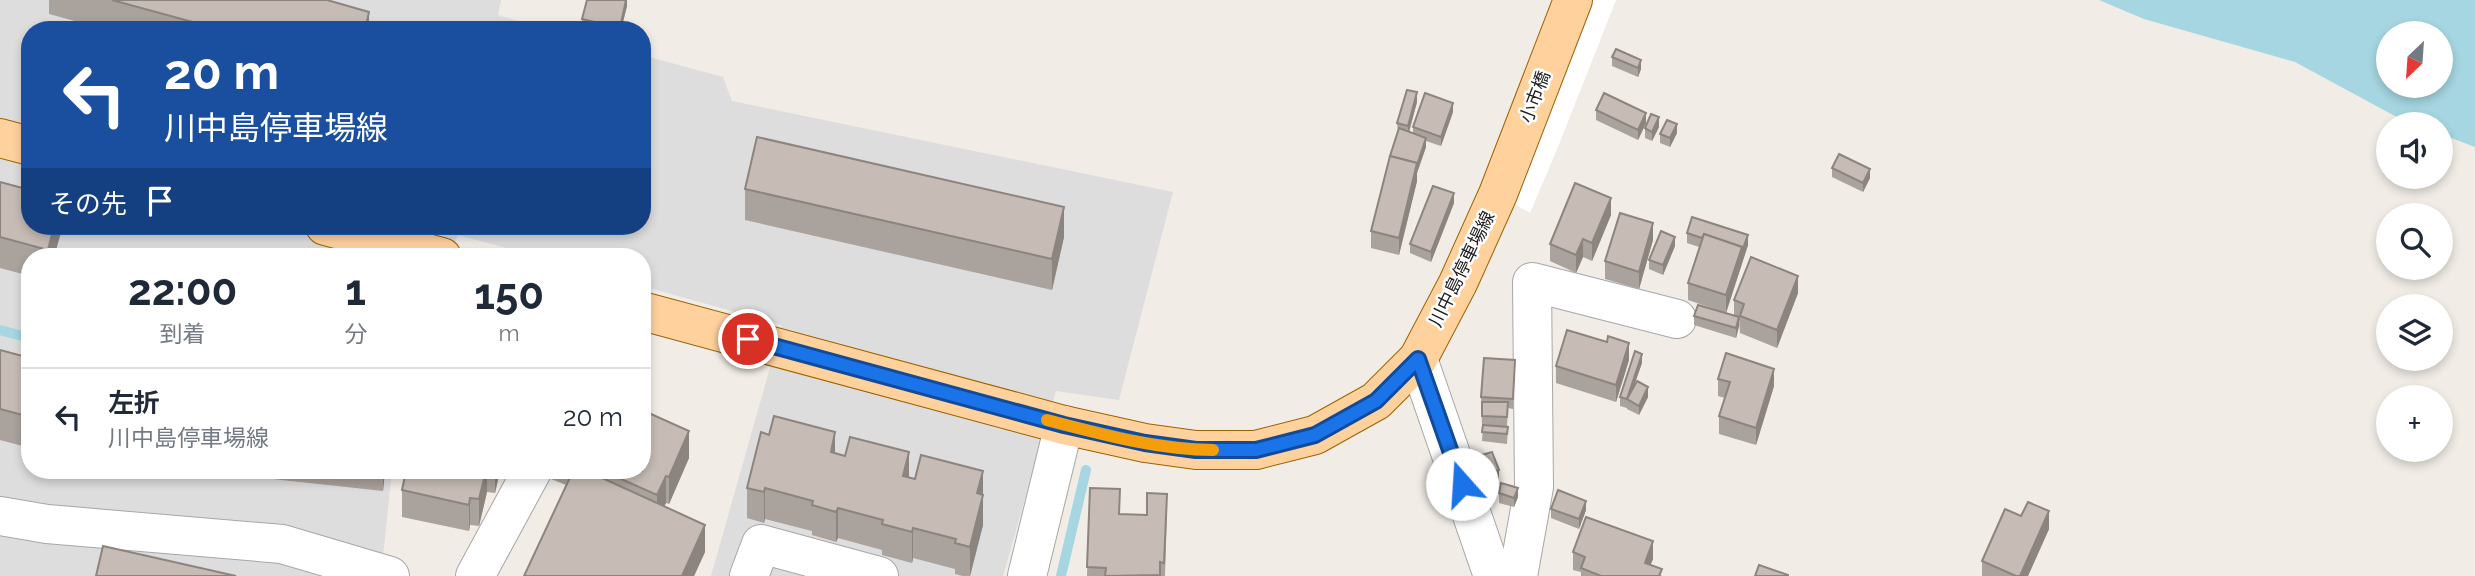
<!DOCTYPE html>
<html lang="ja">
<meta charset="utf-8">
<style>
:root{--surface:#fff;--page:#f2f2f3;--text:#1f2937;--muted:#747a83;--line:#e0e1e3}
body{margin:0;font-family:Raleway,"Noto Sans JP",sans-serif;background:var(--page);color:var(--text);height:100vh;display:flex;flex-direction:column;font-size:26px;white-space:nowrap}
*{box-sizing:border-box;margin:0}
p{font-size:23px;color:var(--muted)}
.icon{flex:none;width:38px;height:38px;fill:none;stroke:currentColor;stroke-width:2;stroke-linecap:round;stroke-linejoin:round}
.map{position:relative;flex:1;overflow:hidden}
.details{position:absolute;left:21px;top:248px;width:630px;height:231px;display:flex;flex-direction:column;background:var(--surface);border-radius:28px;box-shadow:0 4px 10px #0003}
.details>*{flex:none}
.hud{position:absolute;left:21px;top:21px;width:630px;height:214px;border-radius:28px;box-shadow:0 4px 10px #0003;background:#1a4fa0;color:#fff;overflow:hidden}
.needle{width:46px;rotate:205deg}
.fabs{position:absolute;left:2376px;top:21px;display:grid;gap:14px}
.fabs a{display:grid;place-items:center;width:77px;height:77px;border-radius:50%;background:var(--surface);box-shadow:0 4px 10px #0003;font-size:35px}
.pin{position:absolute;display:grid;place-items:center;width:60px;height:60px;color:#fff;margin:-30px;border:4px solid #fff;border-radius:50%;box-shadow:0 2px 7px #0007}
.me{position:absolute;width:77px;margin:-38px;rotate:341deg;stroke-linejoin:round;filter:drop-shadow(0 0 5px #0008)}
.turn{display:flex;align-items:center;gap:24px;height:147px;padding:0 28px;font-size:32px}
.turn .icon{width:91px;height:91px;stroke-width:2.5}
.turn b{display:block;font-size:49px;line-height:60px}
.then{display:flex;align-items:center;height:66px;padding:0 28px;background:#0003;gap:14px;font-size:26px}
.eta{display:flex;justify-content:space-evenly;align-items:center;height:119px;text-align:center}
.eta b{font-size:42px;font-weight:700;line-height:49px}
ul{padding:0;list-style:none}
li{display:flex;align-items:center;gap:21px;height:98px;padding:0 28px;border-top:2px solid var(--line)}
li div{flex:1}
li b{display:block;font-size:26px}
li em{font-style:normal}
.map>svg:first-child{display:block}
.residential{fill:#dedddd}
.water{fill:#a5d6e1;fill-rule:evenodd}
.pier{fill:#fff}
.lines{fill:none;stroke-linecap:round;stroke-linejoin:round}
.stream{stroke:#a5d6e1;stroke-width:10}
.minor-casing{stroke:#a7a7a7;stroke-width:40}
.major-casing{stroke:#9c6200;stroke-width:40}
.minor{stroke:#fff;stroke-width:38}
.major{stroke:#ffd19d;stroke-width:38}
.wall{fill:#aaa29c}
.shaded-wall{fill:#8b847f}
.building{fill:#c6bcb5;stroke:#8b847f;stroke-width:2}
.route-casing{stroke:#114b97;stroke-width:18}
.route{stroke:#1a73e8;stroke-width:12}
.slow{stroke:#f59e0b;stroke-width:12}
.labels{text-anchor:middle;stroke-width:5;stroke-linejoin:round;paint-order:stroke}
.street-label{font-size:18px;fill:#202020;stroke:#fff}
</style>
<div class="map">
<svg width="2475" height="576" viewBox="0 0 2475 576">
<rect width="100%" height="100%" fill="#f1ede6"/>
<polygon class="residential" points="0,0 501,0 498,15 550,30 30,30 30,226 642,226 642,55 723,77 732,101 1173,192 1119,400 1056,391 1003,576 711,576 782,325 642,286 642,257 539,257 458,235 448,257 30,257 30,471 392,471 381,576 0,576"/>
<path class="water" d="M2099 0H2475V147L2441 134V124H2417L2393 115 2295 62 2144 19ZM2389 33H2441V86H2389Z"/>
<polygon class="pier" points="1556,0 1616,0 1558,147 1530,213 1498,194"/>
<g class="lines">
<g class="stream">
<polyline points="0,330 30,338"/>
<polyline points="1061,576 1086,470"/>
</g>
<g class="minor-casing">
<g id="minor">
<polyline points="1418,359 1493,576"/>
<polyline points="0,516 47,524 282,544 390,576"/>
<polyline points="475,576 532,471"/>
<polyline points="749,576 761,544 879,576"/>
<polyline points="1027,576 1064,425"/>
<polyline points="1518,576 1534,487 1532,282 1677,319"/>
</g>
</g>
<g class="major-casing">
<g id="major">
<polyline points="0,138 30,146"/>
<polyline points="325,226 442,257"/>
<polyline points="642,311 1064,425 1145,443 1196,450 1256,450 1315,435 1376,401 1418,359 1458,283 1498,194 1573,0"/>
</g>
</g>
<use href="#minor" class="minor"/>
<use href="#major" class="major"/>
</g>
<g class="wall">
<polygon points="49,0 327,0 369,30 108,30 49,14"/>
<polygon points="627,0 627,6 621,30 588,30 582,28 582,19"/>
<polygon points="1612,57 1641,69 1638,77 1612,66"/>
<polygon points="1417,102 1409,132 1413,133 1413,127 1453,112 1441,146 1426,141 1426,147 1417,173 1417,181 1399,255 1371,248 1371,231 1398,132 1397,123"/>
<polygon points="1596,110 1646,123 1638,140 1596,120"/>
<polygon points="1659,127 1652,141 1645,138 1645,128"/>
<polygon points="1677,133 1670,147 1660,143 1660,134"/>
<polygon points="1832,168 1870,178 1863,192 1832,177"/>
<polygon points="0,182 62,226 54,257 30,257 30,276 0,268"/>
<polygon points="745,189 1064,237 1052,290 745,220"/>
<polygon points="1454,203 1431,262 1410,253 1410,244"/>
<polygon points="1611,215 1592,261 1583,257 1576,273 1550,261 1550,244"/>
<polygon points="1687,233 1748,245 1726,313 1688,300 1688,283 1699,247 1687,243"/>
<polygon points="1653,240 1639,289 1605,279 1605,261"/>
<polygon points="1675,246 1663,275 1649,269 1649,260"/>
<polygon points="1798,293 1777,348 1740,333 1739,320 1739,326 1736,338 1694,325 1694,316 1734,315 1734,300"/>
<polygon points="0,350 30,358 30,448 0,440"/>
<polygon points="1629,360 1616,402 1556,383 1556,366"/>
<polygon points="1642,363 1633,388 1648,397 1639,415 1627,409 1627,406 1627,408 1620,406 1620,397"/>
<polygon points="1515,369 1513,409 1508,408 1507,426 1492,426 1508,427 1507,444 1482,441 1483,425 1482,425 1481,397"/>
<polygon points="1718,379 1774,386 1756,445 1719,434 1719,416 1725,398 1718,396"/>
<polygon points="835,453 909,478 983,495 983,525 970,576 963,576 955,574 955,569 913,558 912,563 882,555 882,550 838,538 836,542 812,535 812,531 765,519 764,523 747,518 747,488"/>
<polygon points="1482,455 1499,479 1489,483 1482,465"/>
<polygon points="689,458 669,504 666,503 664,506 705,552 694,576 524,576 566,485 551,479 551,471 642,471"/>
<polygon points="199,471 385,471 383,491"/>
<polygon points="406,471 500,471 495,493 487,492 479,526 470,525 469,531 402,517 402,490"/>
<polygon points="1090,488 1120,514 1147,515 1167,512 1165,576 1087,576"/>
<polygon points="1499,493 1518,497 1514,507 1499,503"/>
<polygon points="1551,509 1586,510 1579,529 1551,518"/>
<polygon points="2049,529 2028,576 1982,576 1982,561"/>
<polygon points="1573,552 1653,559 1650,565 1662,576 1581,576 1581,572 1573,570"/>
</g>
<g class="shaded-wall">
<polygon points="626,0 627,0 627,6 621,30 620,30"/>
<polygon points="369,12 369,30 365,30"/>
<polygon points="1641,60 1641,69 1638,77 1638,68"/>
<polygon points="1417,92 1417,102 1408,135 1408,126"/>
<polygon points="1453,103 1453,112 1441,146 1441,137"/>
<polygon points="1646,113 1646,123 1638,140 1638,130"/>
<polygon points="1659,117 1659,127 1652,141 1652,132"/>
<polygon points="1677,124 1677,133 1670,147 1670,138"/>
<polygon points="1426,138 1426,147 1417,173 1417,181 1399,255 1399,238 1417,163"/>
<polygon points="1870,169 1870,178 1863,192 1863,183"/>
<polygon points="1454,193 1454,203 1431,262 1431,252"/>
<polygon points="1611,198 1611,215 1592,261 1592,243"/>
<polygon points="1064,207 1064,237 1052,290 1052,259"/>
<polygon points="1653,223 1653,240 1639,289 1639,272"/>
<polygon points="54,226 62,226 62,229 54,257 48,257 48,250"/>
<polygon points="1748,235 1748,245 1726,313 1726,295 1742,247"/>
<polygon points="1675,237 1675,246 1663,275 1663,265"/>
<polygon points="1583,239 1583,257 1576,273 1576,255"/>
<polygon points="1798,276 1798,293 1777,348 1777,330"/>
<polygon points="1739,317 1739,326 1736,338 1736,328"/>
<polygon points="1629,343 1629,360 1616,402 1616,385"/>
<polygon points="1642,354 1642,363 1629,400 1627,399 1627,408 1627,399"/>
<polygon points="1774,369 1774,386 1756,445 1756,428"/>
<polygon points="1648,387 1648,397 1639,415 1639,406"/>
<polygon points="689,431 689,458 669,504 669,477"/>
<polygon points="835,432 835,463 831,452"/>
<polygon points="909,452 909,483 903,476"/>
<polygon points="1499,470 1499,479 1489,483 1489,474"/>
<polygon points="383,471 385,471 383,491"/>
<polygon points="486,471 487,471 487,492 479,526 479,499"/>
<polygon points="495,471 500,471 495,493"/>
<polygon points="983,471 983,525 970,576 970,547 977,493"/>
<polygon points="666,476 666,503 657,522 657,495"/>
<polygon points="765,488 765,519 764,523 764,492"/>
<polygon points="1518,488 1518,497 1514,507 1514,498"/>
<polygon points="470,498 470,525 469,531 469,505"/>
<polygon points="1586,501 1586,510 1579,529 1579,519"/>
<polygon points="838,508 838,538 836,542 836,512"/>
<polygon points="2049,511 2049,529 2028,576 2020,576"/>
<polygon points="705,525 705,552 694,576 682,576"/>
<polygon points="913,528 913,558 912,563 912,532"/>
<polygon points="1653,541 1653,559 1646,576 1645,563"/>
</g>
<g class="building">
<polygon points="112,0 327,0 369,12 365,30 222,30"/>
<polygon points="587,0 626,0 620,28 582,19"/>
<polygon points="1616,49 1641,60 1638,68 1612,57"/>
<polygon points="1407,90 1417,92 1408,126 1397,123"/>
<polygon points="1425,93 1453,103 1441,137 1413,127"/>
<polygon points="1604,93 1646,113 1638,130 1596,110"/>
<polygon points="1651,114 1659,117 1652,132 1645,128"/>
<polygon points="1667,120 1677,124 1670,138 1660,134"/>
<polygon points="1399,128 1426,138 1417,165 1417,163 1390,156"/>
<polygon points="757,137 1064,207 1052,259 745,189"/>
<polygon points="1839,154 1870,169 1863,183 1832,168"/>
<polygon points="1390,156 1417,163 1399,238 1371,231"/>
<polygon points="0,182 30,190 30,226 54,226 48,250 0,237"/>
<polygon points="1575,183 1611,198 1592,243 1583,239 1576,255 1550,244"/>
<polygon points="1433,186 1454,193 1431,252 1410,244"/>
<polygon points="1620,213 1653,223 1639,272 1605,261"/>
<polygon points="1692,217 1748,235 1742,251 1742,247 1704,234 1702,238 1687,233"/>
<polygon points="1661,231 1675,237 1663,265 1649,260"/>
<polygon points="1704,234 1742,247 1726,295 1688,283"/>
<polygon points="1751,257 1798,276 1777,330 1740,316 1744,304 1734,300"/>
<polygon points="1698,305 1739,317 1736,328 1694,316"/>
<polygon points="1567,330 1607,342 1608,336 1629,343 1616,385 1556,366"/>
<polygon points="0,350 30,358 30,417 0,409"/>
<polygon points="1635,351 1642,354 1627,399 1620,397"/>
<polygon points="1726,353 1774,369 1756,428 1719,416 1730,382 1718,379"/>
<polygon points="1484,358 1515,360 1513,399 1481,397"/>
<polygon points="1637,381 1648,387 1639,406 1627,399"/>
<polygon points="1482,402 1508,402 1507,417 1482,416"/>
<polygon points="642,410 689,431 669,477 666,476 657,495 603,471 642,471"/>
<polygon points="774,416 835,432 831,452 845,456 850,437 909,452 903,476 915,479 921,455 983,471 977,493 983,495 970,547 955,543 956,539 913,528 912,532 882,524 883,520 838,508 836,512 812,505 813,501 765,488 764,492 747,488 761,432 769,435"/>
<polygon points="1483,425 1508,427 1507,434 1482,432"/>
<polygon points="1492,452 1499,470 1489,474 1482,455"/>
<polygon points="406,471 486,471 479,499 470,498 469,505 402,490"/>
<polygon points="573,471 587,471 705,525 682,576 524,576"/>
<polygon points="1501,483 1518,488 1514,498 1499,493"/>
<polygon points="1090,488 1120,489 1119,514 1147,515 1147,493 1167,494 1164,563 1160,562 1160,575 1105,576 1106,568 1087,567"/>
<polygon points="1558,490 1586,501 1579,519 1551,509"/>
<polygon points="2028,502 2049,511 2020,576 2016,576 1982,561 2005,509 2021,516"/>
<polygon points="1586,517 1653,541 1645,563 1662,569 1659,576 1601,576 1581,568 1585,557 1573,552"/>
<polygon points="103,546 236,576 96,576"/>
<polygon points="1759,565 1788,575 1788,576 1755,576"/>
</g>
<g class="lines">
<g class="route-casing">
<polyline id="route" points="748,339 1064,425 1145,443 1196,450 1256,450 1315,435 1376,401 1418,359 1462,484"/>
</g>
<use href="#route" class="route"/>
<path class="slow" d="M1047 420C1100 434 1158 450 1213 450"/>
</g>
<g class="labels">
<g class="street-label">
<text transform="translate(1535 97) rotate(-69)" y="6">小市橋</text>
<text transform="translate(1462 269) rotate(-64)" y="6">川中島停車場線</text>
</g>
</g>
</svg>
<div class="fabs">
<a><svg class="needle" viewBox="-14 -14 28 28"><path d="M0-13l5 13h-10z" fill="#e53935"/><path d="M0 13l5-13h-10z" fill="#747a83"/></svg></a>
<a><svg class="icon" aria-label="sound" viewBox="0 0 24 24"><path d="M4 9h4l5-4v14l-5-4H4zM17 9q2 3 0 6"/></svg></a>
<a><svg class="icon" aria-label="search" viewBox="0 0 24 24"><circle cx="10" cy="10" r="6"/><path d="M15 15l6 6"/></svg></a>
<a><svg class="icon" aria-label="layers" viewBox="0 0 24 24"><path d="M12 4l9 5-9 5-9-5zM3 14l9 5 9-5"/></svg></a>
<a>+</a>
</div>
<div class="pin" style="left:748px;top:339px;background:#d93025"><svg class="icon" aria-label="arrive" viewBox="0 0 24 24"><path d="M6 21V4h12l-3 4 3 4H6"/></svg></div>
<svg class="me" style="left:1462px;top:484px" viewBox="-20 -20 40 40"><circle r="19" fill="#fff"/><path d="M0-13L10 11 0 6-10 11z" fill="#1a73e8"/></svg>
<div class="hud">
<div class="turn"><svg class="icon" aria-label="left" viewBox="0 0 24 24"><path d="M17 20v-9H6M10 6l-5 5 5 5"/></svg><div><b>20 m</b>川中島停車場線</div></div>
<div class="then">その先<svg class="icon" aria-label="arrive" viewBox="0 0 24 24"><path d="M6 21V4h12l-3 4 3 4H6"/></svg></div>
</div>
<section class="details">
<div class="eta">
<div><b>22:00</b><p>到着</p></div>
<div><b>1</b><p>分</p></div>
<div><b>150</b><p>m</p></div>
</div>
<ul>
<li><svg class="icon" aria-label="left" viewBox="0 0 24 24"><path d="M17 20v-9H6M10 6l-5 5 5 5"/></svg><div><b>左折</b><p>川中島停車場線</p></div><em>20 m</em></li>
</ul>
</section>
</div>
